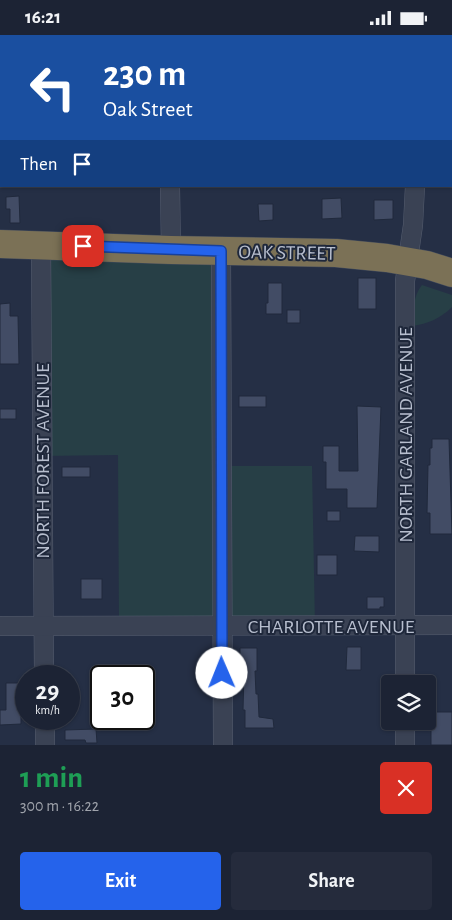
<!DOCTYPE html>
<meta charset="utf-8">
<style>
:root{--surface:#1c2334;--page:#252b3c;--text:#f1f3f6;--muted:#a0a4ac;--line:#3a404f;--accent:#2563eb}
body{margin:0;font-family:"Alegreya Sans",sans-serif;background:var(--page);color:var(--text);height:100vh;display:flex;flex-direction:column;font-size:19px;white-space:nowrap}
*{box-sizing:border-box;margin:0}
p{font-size:16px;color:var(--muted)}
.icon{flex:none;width:28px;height:28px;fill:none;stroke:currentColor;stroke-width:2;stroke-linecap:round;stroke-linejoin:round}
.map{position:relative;height:710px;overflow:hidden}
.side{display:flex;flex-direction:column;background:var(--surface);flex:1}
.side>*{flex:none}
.guide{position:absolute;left:0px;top:0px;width:452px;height:152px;box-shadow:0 1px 4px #0004,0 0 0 1px var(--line);background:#1a4fa0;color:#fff;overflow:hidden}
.fabs{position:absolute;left:381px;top:640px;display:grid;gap:10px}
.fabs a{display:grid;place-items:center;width:55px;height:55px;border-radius:5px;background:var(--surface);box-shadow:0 1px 4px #0004,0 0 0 1px var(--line);font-size:25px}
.speed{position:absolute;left:15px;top:630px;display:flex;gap:10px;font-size:25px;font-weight:700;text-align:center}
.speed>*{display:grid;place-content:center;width:65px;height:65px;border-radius:50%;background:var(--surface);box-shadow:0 1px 4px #0004,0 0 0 1px var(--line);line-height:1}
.speed small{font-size:12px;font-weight:400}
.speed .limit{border:2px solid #111;border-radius:8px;background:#fff;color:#111}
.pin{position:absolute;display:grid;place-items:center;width:42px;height:42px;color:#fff;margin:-21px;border-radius:10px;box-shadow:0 2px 8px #0006}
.me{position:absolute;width:55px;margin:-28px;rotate:359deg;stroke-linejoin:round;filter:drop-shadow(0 0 4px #0008)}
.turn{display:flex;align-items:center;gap:18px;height:105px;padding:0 20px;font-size:22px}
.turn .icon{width:65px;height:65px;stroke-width:2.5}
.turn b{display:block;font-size:35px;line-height:42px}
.then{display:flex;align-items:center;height:48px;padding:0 20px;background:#0003;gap:10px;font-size:19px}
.round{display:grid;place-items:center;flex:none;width:52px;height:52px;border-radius:5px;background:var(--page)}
.head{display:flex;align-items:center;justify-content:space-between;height:85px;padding:0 20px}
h1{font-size:30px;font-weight:700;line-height:38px;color:#1e9e55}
.cta{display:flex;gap:10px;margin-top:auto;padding:10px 20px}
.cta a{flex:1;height:58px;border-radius:5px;background:var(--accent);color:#fff;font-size:20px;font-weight:700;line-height:58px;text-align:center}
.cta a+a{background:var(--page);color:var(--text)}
.status{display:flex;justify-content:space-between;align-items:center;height:35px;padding:0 25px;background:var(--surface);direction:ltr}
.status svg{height:14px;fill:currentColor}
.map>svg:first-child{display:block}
.green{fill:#273f46}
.building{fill:#424c65;stroke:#20293c}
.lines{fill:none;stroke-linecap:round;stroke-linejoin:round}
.minor-casing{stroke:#555d6f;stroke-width:20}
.highway-casing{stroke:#414a5c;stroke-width:29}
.minor{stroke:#3a4254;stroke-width:19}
.highway{stroke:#7b7156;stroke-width:28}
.route-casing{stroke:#184099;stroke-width:12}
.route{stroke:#2563eb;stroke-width:9}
.labels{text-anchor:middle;stroke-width:4;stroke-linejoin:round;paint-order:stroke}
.street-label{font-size:20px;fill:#b7bece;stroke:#1e273a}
</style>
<div class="status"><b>16:21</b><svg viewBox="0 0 49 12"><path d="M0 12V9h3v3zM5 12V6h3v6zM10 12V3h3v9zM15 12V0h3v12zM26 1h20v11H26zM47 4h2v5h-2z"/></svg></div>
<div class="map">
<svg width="452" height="710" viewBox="0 0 452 710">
<rect width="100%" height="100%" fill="#252f45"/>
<g class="green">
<polygon points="41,210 221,216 222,431 312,431 315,591 119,591 118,420 42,421"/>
<path d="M422 250 452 260V272C441 283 428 289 412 291 413 277 413 261 422 250Z"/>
</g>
<g class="building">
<polygon points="19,161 20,188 10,188 10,174 6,174 6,162"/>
<polygon points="341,163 342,183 322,184 322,164"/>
<polygon points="374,165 393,165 393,184 374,185"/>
<polygon points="258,169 273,169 273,185 259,186"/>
<rect x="358" y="243" width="18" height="31"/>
<polygon points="268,248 282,248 282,279 266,279 266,268 268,268"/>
<polygon points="10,268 10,281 18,281 19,329 0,329 0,269"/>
<rect x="287" y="275" width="13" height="13"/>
<rect x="239" y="361" width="27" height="11"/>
<polygon points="357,371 381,372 377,473 347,473 347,454 326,454 326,427 323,427 323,411 339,411 339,436 358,436"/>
<rect x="0" y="374" width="16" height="10"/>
<polygon points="432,404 449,404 452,499 430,499 430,478 427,478 428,430 430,430 430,413 432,413"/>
<rect x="62" y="432" width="28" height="10"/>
<rect x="327" y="476" width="13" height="10"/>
<polygon points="355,501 379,501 379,517 354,516"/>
<rect x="317" y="520" width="20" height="20"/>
<rect x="81" y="544" width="21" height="20"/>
<polygon points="367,562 384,562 384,572 380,572 380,574 367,574"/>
<polygon points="347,612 361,612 361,635 346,635"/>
<polygon points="240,613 257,613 257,636 255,636 256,659 258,659 259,682 273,684 274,693 245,693 245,675 243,675 244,636 240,636"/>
<polygon points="6,648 24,648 24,666 21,666 21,689 0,690 0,675 6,675"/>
<rect x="431" y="677" width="21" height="33"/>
<polygon points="96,694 97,708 86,708 85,705 65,705 65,695"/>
</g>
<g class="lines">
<g class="minor-casing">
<g id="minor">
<polyline points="81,0 81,1"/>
<polyline points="169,0 169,1"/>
<polyline points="415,0 415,1"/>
<polyline points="451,110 452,110"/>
<polyline points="170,151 171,215"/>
<polyline points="41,210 44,641"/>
<polyline points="221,216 223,710"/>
<polyline points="0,591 452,590"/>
<polyline points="405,649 405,246 413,190 415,151"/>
<polyline points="45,684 45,710"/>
<polyline points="405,686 405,710"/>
</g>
</g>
<g class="highway-casing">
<polyline id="highway" points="0,209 171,215 336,218 387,223 427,230 452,238"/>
</g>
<use href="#minor" class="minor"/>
<use href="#highway" class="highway"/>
</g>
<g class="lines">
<g class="route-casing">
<polyline id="route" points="83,211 221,216 222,638"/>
</g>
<use href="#route" class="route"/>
</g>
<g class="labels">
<g class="street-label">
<text transform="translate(287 217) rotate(1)" y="7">OAK STREET</text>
<text transform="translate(405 400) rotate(-90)" y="7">NORTH GARLAND AVENUE</text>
<text transform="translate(42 426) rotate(-90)" y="7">NORTH FOREST AVENUE</text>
<text x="331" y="598">CHARLOTTE AVENUE</text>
</g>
</g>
</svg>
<div class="fabs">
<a><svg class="icon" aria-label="layers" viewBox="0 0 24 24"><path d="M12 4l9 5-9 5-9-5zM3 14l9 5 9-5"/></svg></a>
</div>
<div class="speed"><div>29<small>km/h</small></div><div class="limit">30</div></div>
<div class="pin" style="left:83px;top:211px;background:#d93025"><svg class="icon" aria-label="arrive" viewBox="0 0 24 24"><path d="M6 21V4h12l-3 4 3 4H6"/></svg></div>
<svg class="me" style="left:222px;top:638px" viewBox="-20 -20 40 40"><circle r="19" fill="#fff"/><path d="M0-13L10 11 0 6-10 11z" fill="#2563eb"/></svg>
<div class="guide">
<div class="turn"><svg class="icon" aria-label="left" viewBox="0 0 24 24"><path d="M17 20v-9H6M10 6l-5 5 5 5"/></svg><div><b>230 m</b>Oak Street</div></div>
<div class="then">Then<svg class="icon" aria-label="arrive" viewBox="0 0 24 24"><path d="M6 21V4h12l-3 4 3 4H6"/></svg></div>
</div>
</div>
<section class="side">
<div class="head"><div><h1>1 min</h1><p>300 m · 16:22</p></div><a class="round" style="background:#d93025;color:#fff"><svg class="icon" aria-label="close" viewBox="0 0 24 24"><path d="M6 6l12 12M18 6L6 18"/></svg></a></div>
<div class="cta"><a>Exit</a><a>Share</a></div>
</section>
